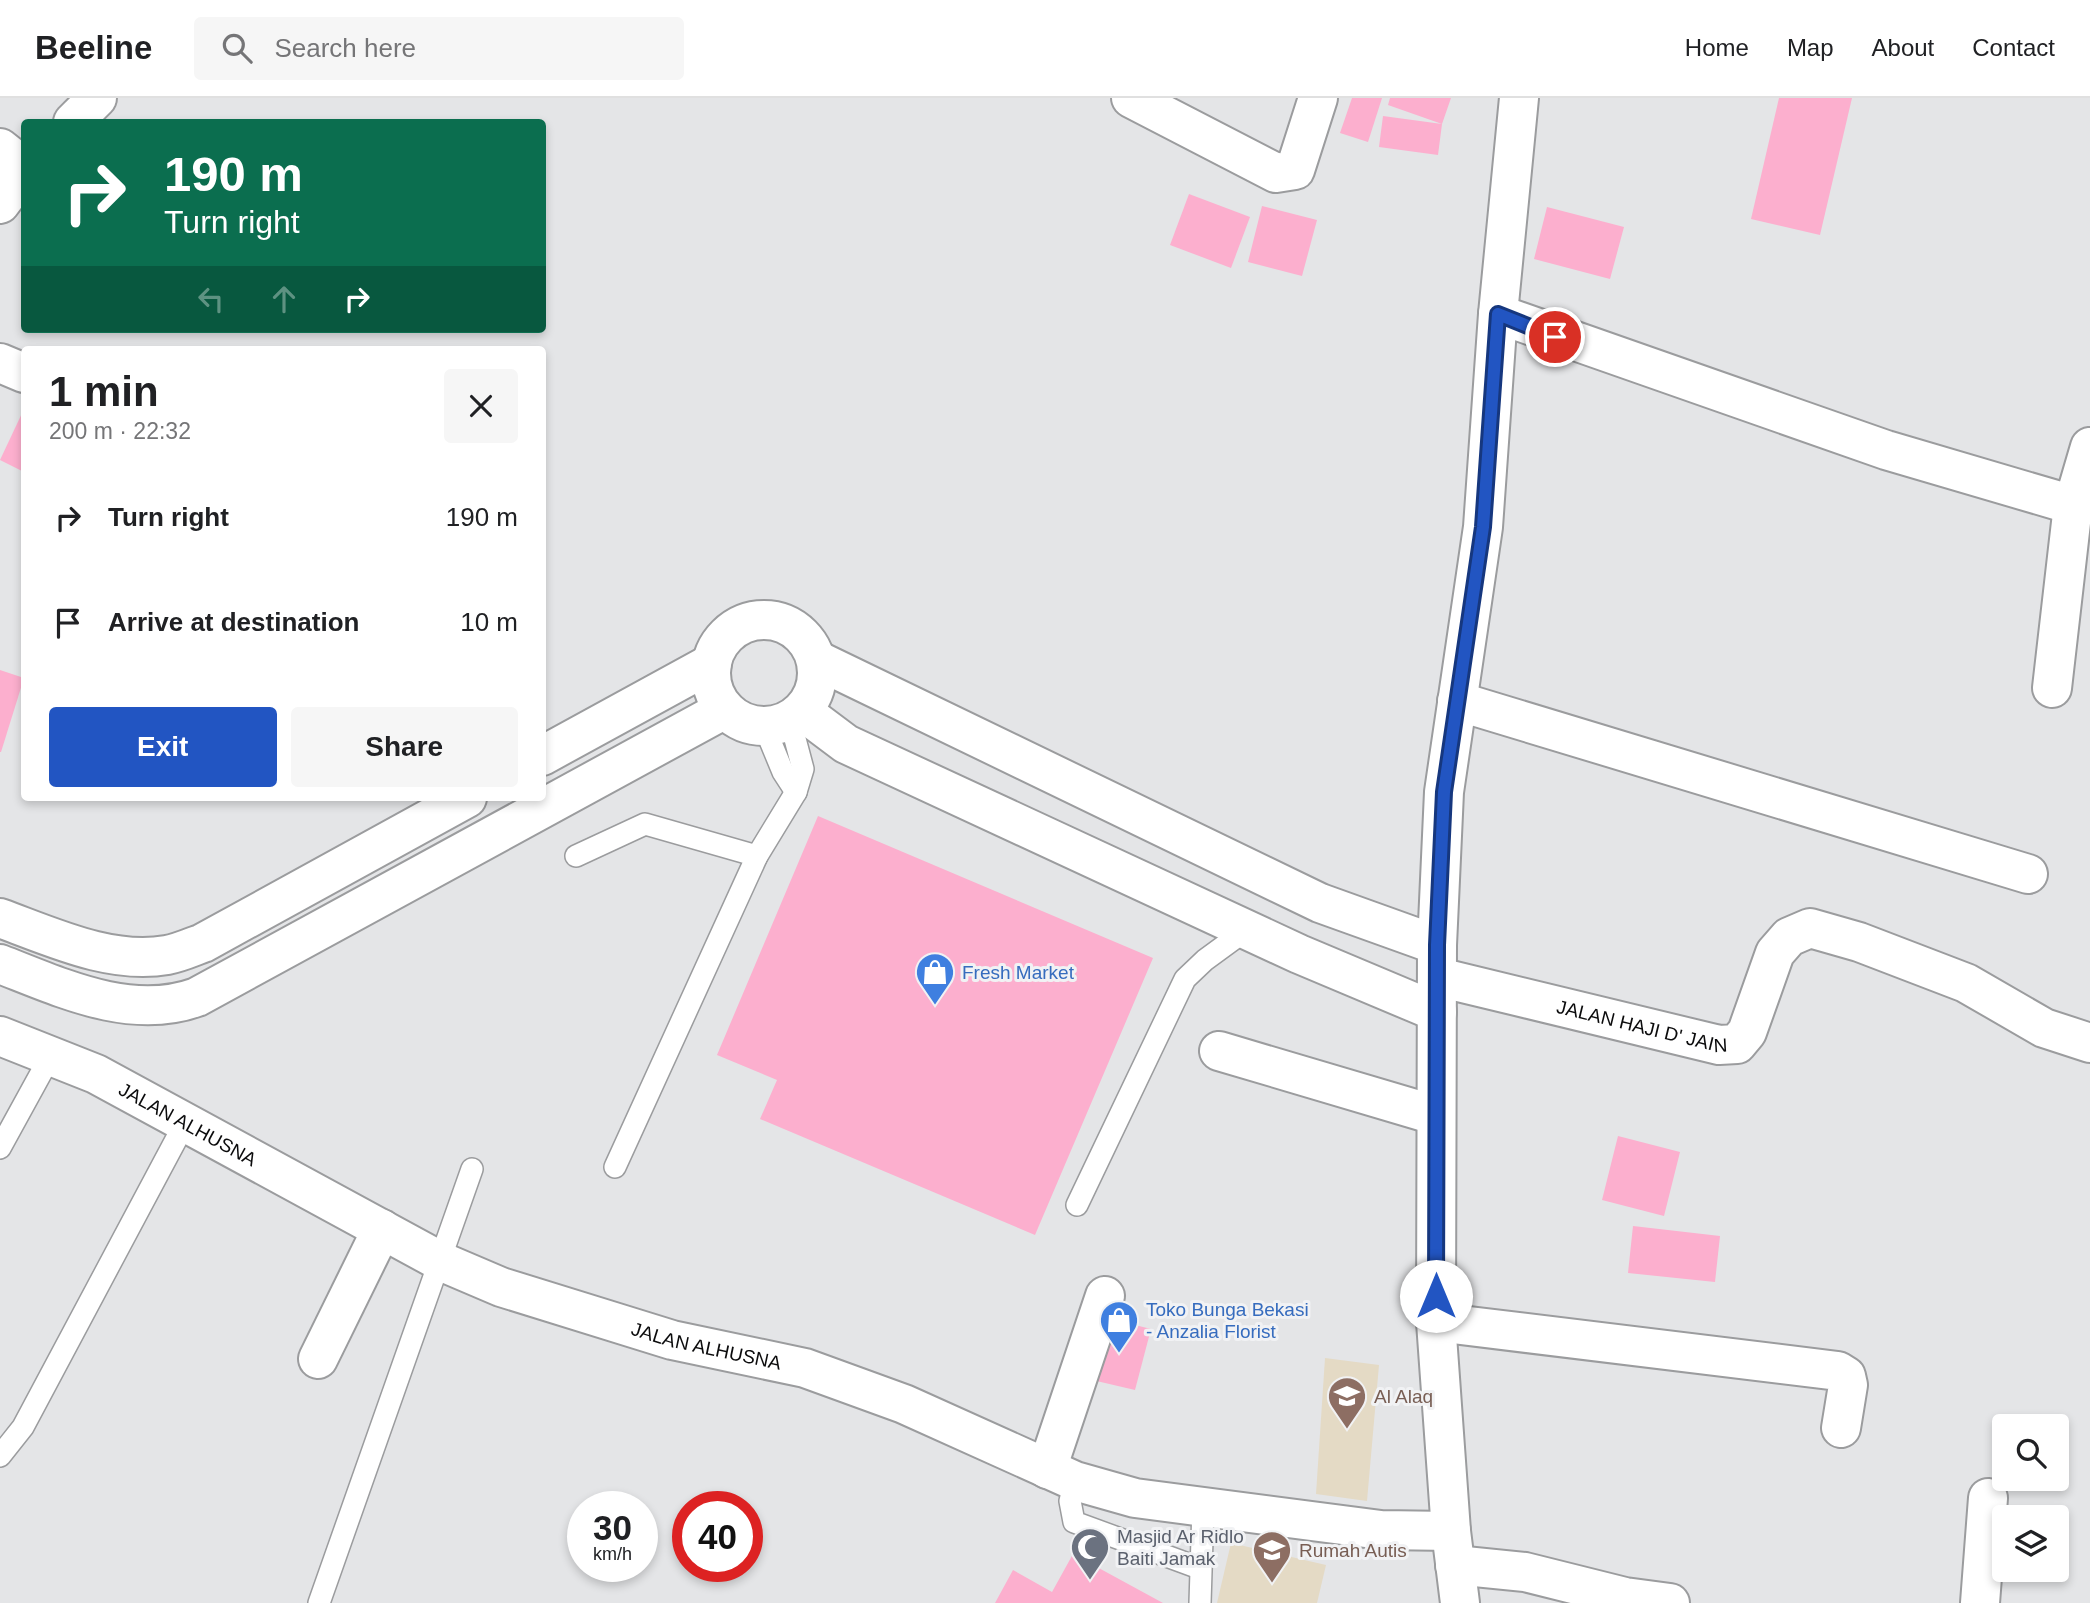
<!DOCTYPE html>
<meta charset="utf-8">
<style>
:root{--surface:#fff;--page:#f6f6f6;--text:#202124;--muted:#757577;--line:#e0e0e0;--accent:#2255c2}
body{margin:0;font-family:Helvetica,sans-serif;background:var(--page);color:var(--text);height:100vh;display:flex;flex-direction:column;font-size:26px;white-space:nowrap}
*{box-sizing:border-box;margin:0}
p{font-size:23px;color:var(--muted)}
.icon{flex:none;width:38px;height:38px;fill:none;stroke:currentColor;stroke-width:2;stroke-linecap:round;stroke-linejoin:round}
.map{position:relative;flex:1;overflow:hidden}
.details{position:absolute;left:21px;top:248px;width:525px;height:455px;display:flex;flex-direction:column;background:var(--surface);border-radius:7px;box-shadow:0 4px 10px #0003}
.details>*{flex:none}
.banner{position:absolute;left:21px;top:21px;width:525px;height:214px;border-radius:7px;box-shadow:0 4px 10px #0003;background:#0b6e4f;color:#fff;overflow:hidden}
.fabs{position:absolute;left:1992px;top:1316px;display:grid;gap:14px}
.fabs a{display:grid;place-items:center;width:77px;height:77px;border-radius:7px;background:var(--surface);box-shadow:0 4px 10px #0003;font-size:35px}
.speed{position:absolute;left:567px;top:1393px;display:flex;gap:14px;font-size:35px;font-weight:700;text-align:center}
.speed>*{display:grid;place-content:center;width:91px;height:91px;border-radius:50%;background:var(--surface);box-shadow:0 4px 10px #0003;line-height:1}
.speed small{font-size:18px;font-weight:400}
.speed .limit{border:10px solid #d22;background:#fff;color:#111}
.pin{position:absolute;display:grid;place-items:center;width:60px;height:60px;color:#fff;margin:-30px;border:4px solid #fff;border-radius:50%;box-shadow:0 2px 7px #0007}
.me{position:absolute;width:77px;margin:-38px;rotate:0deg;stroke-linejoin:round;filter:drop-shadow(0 0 5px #0008)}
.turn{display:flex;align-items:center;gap:24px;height:147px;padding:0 28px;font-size:32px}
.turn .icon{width:91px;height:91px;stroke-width:2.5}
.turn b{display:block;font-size:49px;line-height:60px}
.lanes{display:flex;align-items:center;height:66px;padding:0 28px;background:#0003;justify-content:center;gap:35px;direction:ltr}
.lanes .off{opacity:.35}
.round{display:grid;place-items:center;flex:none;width:74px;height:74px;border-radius:7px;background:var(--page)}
.overview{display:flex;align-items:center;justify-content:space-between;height:119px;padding:0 28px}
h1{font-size:42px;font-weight:800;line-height:52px}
.cta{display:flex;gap:14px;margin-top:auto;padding:14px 28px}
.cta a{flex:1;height:80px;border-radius:7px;background:var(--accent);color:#fff;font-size:28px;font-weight:800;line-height:80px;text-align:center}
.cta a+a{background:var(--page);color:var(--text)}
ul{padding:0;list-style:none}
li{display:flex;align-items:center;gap:21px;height:105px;padding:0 28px}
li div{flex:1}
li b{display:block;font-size:26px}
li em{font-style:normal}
header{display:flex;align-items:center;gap:42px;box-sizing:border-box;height:98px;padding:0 35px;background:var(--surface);border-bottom:2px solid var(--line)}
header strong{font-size:33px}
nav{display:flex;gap:38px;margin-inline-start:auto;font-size:24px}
.search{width:490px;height:63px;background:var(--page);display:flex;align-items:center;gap:18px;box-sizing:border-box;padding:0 24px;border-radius:7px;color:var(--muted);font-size:26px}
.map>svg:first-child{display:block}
.education{fill:#e4dac5}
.building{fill:#fcafce}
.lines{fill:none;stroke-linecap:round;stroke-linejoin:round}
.lane-casing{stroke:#9b9c9e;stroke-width:24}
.street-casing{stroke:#9b9c9e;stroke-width:42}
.secondary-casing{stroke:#9b9c9e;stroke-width:42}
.lane{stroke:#fff;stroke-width:21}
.street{stroke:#fff;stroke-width:38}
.secondary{stroke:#fff;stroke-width:38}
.route-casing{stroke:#16377e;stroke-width:18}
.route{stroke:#2255c2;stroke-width:12}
.labels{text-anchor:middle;stroke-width:6;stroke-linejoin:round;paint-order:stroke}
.shop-label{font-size:19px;fill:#366cbe;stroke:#f1f2f4;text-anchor:start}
.street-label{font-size:19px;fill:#0b0b0c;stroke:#f1f2f4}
.education-label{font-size:19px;fill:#785e54;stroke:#f1f2f4;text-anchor:start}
.worship-label{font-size:19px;fill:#5b616d;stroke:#f1f2f4;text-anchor:start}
</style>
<header>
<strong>Beeline</strong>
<div class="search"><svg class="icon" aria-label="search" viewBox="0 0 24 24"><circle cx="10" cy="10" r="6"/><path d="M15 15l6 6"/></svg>Search here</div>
<nav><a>Home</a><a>Map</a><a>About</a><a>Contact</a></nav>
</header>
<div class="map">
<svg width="2090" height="1505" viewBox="0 0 2090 1505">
<rect width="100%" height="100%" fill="#e4e5e7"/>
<g class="education">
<polygon points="1325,1260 1379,1267 1367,1403 1316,1396"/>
<polygon points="1231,1445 1326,1467 1317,1505 1217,1505"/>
</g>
<g class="building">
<polygon points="1352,0 1382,0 1368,44 1340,35"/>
<polygon points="1390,0 1451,0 1442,26 1438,57 1379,49 1383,18 1442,26 1388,7"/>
<polygon points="1779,0 1852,0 1820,137 1751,121"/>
<polygon points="1189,96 1250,119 1231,170 1170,147"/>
<polygon points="1262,108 1317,122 1302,178 1248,164"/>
<polygon points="1547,109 1624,129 1610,181 1534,161"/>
<polygon points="24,311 24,374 0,362"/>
<polygon points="0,572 24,580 1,654 0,654"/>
<polygon points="818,718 1153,860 1035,1137 760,1021 777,982 717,957"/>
<polygon points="1618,1038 1680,1054 1664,1118 1602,1102"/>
<polygon points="1633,1128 1720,1138 1715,1184 1628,1175"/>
<polygon points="1103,1219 1151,1231 1135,1292 1088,1281"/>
<polygon points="1073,1456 1163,1505 995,1505 1013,1472 1052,1494"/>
</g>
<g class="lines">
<g class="lane-casing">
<g id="lane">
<polyline points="764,628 783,674 796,694"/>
<polyline points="576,758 645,726 757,758"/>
<polyline points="0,1050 51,957"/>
<polyline points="615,1069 757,758 796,694 803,671 790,622"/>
<polyline points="1077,1107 1185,881 1205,862 1246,832"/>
<polyline points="0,1358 23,1329 186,1023"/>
<polyline points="1075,1383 1070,1403 1074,1424 1199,1470"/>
<polyline points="319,1505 472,1071"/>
<polyline points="1200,1505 1203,1409"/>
</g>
</g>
<g class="street-casing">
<g id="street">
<polyline points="1131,0 1276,75 1295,72 1318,0"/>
<polyline points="73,24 97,0"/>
<polyline points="0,50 24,69"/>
<polyline points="0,106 24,74"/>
<polyline points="1498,216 1886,352 2073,407"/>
<polyline points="0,265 24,275"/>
<circle cx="764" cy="575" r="53"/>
<polyline points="817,562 1320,805 1437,847"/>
<polyline points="2052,590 2073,407 2090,349"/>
<polyline points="1457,603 2028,776"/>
<polyline points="802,613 846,646 1299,856 1437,914"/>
<polyline points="542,658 712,565"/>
<path d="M0 820C52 839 111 867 167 857 179 855 192 849 203 845L467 700"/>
<path d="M0 866C62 890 131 923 197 899L725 611"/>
<path id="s1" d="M1438 879 1719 947 1737 946 1747 934 1775 855 1789 839 1810 830 1859 844 1966 885 2044 930 2090 945"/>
<path id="s2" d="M0 938 96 976 440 1163 501 1189 672 1242 805 1270 904 1306 1075 1383 1135 1400 1381 1432 1451 1433"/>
<polyline points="1219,953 1435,1017"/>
<polyline points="1436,1224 1838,1273 1846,1278 1848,1287 1841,1330"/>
<polyline points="318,1261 382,1131"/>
<polyline points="1047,1371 1105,1198"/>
<polyline points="1455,1467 1525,1474 1625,1499 1670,1505"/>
<polyline points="1980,1505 1988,1400"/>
</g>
</g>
<g class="secondary-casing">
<polyline id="secondary" points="1460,1505 1451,1433 1436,1224 1437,847 1444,694 1483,429 1498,216 1519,0"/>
</g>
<use href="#lane" class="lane"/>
<use href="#street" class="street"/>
<use href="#secondary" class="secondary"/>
</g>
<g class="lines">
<g class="route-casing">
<polyline id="route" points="1436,1198 1437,847 1444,694 1483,429 1498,216 1555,239"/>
</g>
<use href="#route" class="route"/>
</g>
<defs>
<g id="shop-pin" transform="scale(2.0125)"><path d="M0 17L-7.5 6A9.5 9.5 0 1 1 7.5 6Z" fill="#3f7fe0" stroke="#f1f2f4"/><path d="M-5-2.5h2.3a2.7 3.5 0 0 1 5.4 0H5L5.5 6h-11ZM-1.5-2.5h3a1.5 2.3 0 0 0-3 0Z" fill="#fff"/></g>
<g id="school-pin" transform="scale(2.0125)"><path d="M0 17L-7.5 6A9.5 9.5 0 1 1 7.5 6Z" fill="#8d6e63" stroke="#f1f2f4"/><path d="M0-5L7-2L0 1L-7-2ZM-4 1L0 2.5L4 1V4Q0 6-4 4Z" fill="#fff"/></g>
<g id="mosque-pin" transform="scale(2.0125)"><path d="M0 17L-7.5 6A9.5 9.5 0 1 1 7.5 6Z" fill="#6b7280" stroke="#f1f2f4"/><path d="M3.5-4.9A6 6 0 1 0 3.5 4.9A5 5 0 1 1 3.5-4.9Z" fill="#fff"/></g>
</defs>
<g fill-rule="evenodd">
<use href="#shop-pin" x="935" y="874"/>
<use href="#shop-pin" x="1119" y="1222"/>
<use href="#school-pin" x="1347" y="1298"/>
<use href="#mosque-pin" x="1090" y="1449"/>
<use href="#school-pin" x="1272" y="1452"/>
</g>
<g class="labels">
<g class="shop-label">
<text x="962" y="881">Fresh Market</text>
<text x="1146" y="1218">Toko Bunga Bekasi<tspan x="1146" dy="22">- Anzalia Florist</tspan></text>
</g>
<g class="street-label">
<text dy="7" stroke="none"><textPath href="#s1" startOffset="210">JALAN HAJI D' JAIN</textPath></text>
<text dy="7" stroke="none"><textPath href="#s2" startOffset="208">JALAN ALHUSNA</textPath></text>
<text dy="7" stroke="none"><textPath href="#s2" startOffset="775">JALAN ALHUSNA</textPath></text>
</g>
<g class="education-label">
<text x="1374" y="1305">Al Alaq</text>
<text x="1299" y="1459">Rumah Autis</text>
</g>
<g class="worship-label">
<text x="1117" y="1445">Masjid Ar Ridlo<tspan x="1117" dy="22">Baiti Jamak</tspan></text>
</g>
</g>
</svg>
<div class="fabs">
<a><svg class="icon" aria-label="search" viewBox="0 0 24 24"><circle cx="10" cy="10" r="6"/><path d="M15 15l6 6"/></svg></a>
<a><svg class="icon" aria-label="layers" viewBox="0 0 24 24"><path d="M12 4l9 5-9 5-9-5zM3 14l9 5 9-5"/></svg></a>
</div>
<div class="speed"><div>30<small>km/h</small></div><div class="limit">40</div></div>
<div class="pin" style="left:1555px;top:239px;background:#d93025"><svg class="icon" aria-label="arrive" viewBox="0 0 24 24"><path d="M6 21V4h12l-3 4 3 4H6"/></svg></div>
<svg class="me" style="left:1436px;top:1198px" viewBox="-20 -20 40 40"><circle r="19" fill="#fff"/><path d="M0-13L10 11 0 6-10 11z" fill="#2255c2"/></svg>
<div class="banner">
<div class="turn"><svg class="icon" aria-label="right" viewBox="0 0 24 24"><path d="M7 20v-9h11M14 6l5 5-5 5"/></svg><div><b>190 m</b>Turn right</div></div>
<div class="lanes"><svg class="icon off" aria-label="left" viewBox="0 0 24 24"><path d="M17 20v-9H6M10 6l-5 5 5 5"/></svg><svg class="icon off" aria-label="ahead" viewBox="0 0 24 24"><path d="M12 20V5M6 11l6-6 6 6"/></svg><svg class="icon" aria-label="right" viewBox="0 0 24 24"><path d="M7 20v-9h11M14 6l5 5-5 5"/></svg></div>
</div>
<section class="details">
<div class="overview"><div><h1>1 min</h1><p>200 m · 22:32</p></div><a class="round"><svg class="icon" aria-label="close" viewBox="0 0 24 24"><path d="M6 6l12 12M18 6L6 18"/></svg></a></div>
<ul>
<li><svg class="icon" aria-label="right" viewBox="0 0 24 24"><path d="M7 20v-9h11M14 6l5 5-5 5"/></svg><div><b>Turn right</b></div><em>190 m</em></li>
<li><svg class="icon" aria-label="arrive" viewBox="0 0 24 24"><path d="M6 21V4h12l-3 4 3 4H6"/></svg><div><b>Arrive at destination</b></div><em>10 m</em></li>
</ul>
<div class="cta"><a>Exit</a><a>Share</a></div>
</section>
</div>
